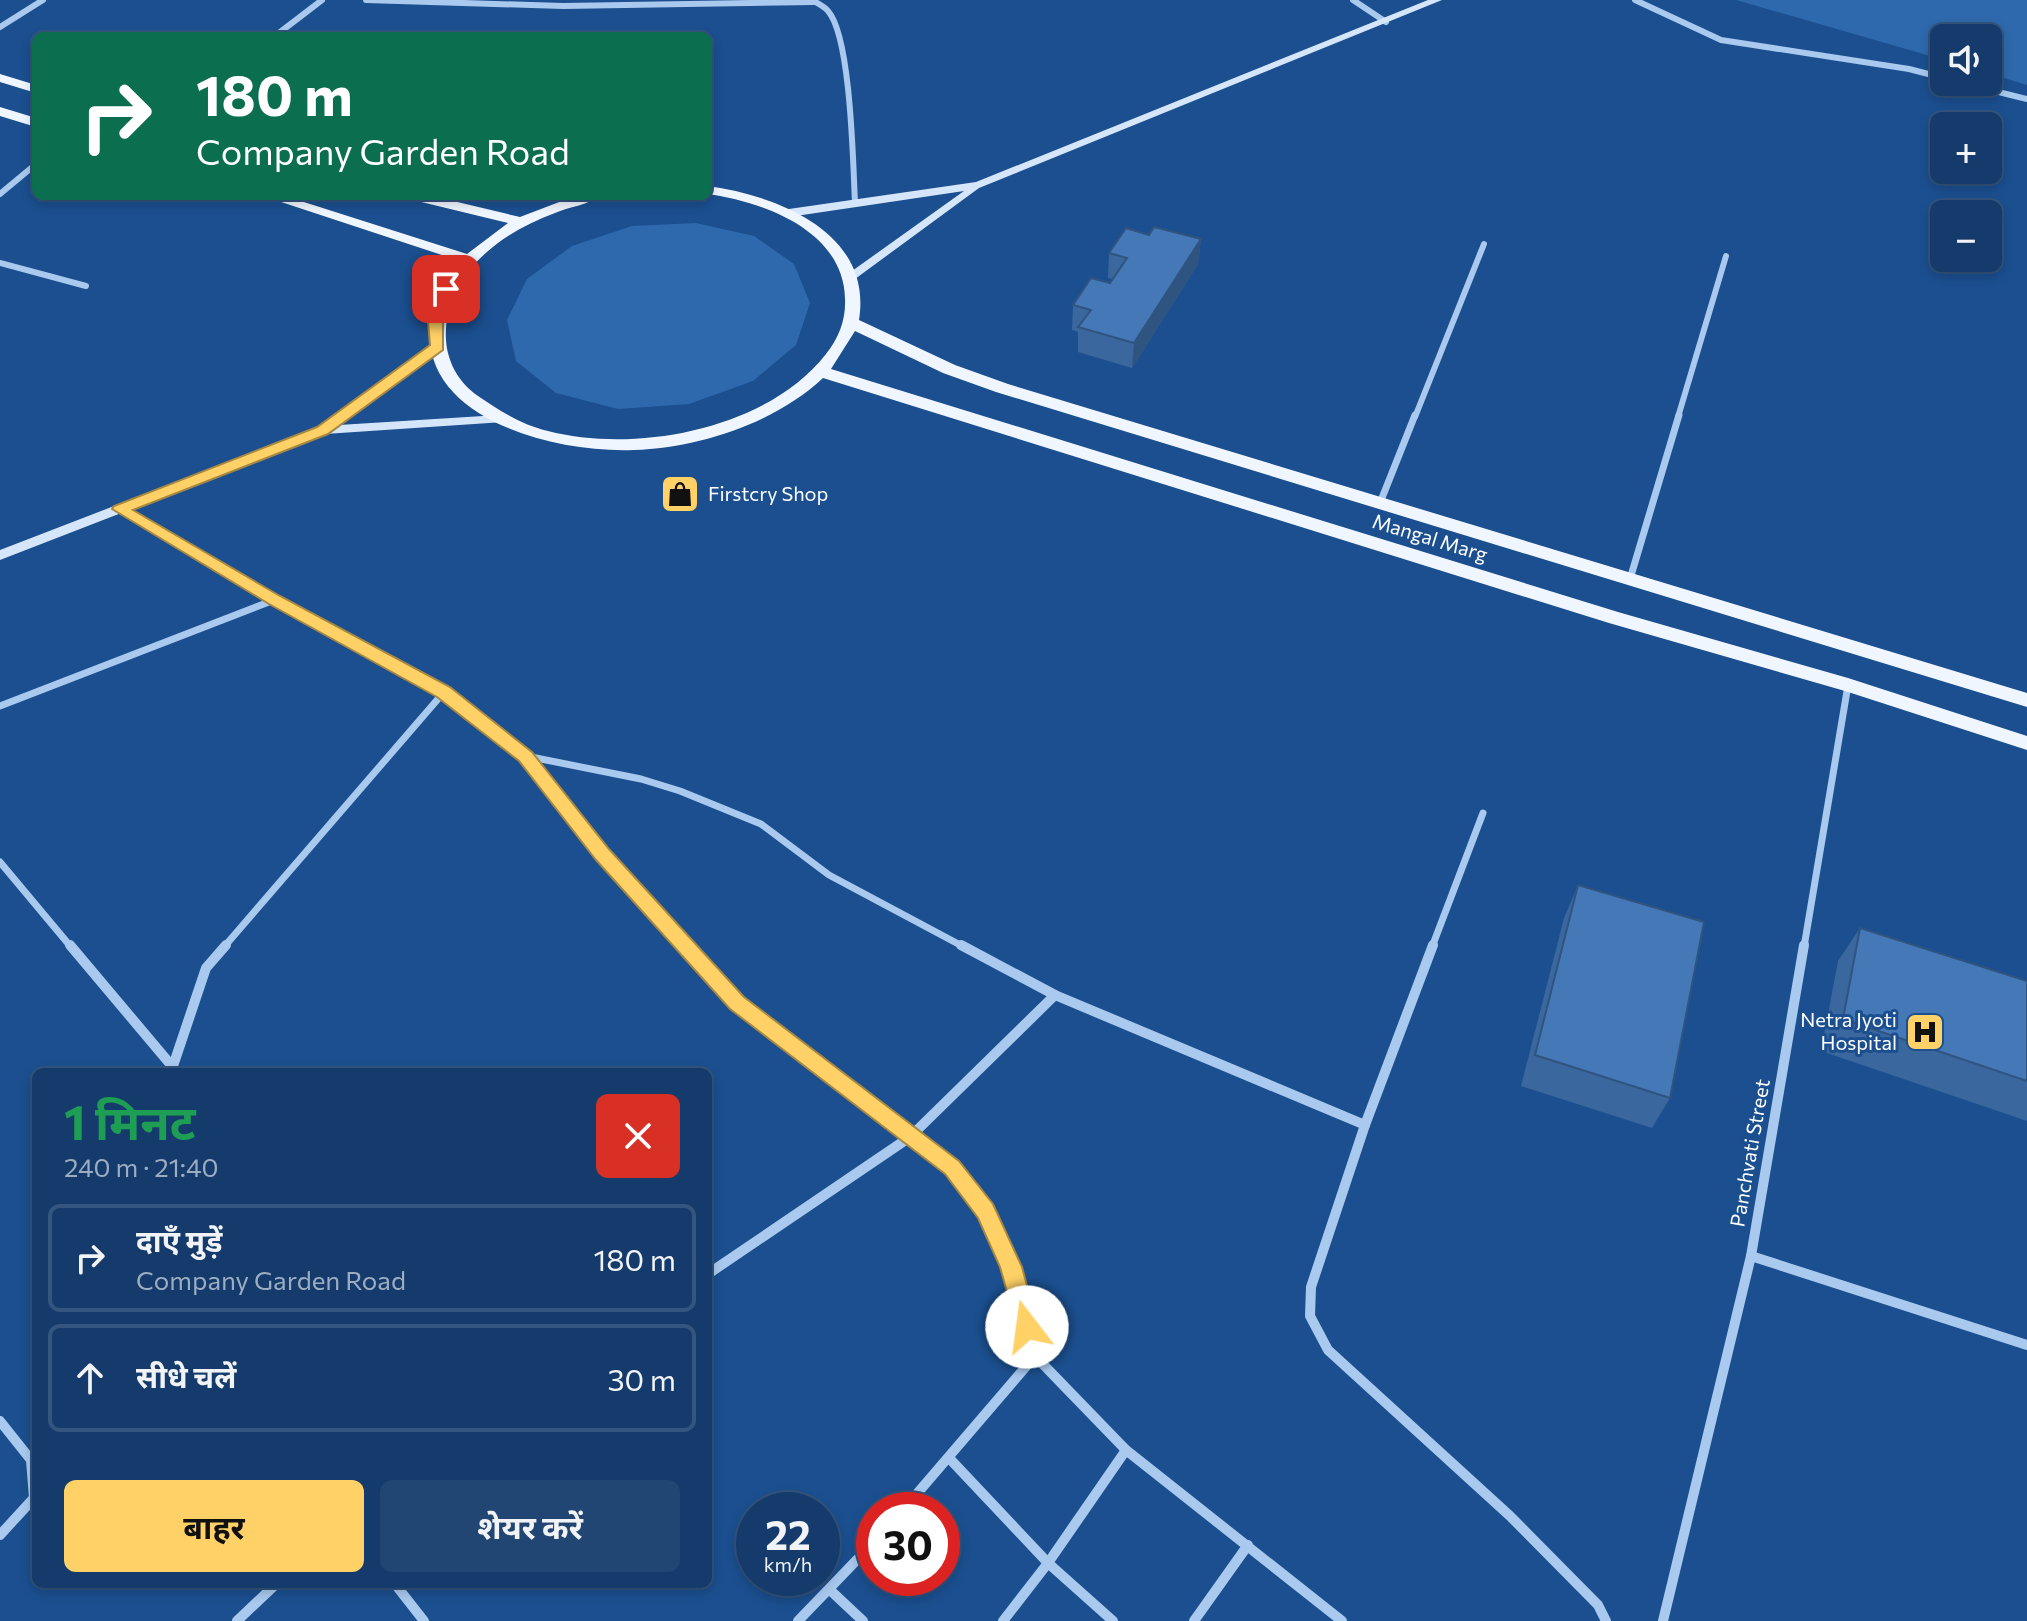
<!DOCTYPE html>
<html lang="hi">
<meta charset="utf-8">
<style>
:root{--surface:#143b6b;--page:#214673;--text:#f1f3f6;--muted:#9dadc1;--line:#33557e;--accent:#ffd166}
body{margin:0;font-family:Commissioner,"Noto Sans Devanagari",sans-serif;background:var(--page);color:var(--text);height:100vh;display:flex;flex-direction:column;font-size:30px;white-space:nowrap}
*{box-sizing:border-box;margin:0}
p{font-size:26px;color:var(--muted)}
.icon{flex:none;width:44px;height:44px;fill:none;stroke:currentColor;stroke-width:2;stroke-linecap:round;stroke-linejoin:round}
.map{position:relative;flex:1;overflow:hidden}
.sheet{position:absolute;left:32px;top:1068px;width:680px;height:520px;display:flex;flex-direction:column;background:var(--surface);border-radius:12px;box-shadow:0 4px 12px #0003,0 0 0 2px var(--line)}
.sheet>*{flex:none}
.guide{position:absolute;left:32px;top:32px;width:680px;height:168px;border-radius:12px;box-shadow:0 4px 12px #0003,0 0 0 2px var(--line);background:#0b6e4f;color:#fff;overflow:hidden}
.fabs{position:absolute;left:1930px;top:24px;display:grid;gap:16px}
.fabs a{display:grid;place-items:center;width:72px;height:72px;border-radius:12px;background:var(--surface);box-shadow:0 4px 12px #0003,0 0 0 2px var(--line);font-size:40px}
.speed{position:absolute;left:736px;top:1492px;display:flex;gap:16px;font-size:40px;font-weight:700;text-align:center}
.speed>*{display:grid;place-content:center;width:104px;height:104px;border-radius:50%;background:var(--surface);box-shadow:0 4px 12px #0003,0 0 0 2px var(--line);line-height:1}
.speed small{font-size:20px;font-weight:400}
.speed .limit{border:12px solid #d22;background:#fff;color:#111}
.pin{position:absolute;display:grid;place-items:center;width:68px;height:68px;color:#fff;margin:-34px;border-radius:16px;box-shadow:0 4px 12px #0006}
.me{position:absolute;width:88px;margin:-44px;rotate:345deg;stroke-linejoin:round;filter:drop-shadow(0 0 6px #0008)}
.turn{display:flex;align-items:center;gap:28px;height:168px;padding:0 32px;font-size:36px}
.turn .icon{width:104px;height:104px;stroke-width:2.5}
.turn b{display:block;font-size:56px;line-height:68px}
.round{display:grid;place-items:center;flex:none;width:84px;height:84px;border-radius:12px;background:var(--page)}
.headline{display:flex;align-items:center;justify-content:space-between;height:136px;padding:0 32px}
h1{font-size:48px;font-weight:700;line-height:60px;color:#1e9e55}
.button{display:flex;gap:16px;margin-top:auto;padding:16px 32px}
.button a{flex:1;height:92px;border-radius:12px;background:var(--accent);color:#111;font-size:32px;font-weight:700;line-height:92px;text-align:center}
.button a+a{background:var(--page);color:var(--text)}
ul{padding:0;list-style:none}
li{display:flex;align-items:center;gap:24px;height:108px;margin:0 16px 12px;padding:0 16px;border:4px solid var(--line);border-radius:12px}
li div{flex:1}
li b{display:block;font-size:30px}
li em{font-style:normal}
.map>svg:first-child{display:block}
.green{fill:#2e69ad}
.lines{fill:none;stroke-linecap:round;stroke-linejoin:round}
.street-far2{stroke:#a9c9ee;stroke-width:6}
.street-far1{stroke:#a9c9ee;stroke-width:7}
.street{stroke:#a9c9ee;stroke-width:10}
.secondary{fill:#d6e6fa;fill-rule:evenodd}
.primary{fill:#f0f6ff;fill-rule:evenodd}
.wall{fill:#3a679d}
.shaded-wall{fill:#305480}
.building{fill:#4478b7;stroke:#305480;stroke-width:2}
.route{fill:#ffd166;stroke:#a68842;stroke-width:2}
.labels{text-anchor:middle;stroke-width:6;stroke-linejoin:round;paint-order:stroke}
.poi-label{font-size:20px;fill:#fff;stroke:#1b4f8f;text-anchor:start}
.street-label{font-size:20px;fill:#fff;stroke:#1b4f8f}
</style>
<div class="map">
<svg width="2027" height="1621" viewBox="0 0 2027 1621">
<rect width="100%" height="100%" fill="#1b4f8f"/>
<g class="green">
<polygon points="1736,0 2027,0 2027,85 1988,73 1988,38 1944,38 1944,60"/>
<polygon points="696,223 754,236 794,264 810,303 796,345 753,381 689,404 618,409 556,393 516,361 507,320 527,279 572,246 632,226"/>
</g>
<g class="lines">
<g class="street-far2">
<polyline points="366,0 563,6 814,2"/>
<path d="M812 0C817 3 824 6 828 11 851 37 853 164 855 203"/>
<polyline points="1353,0 1386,22"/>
<polyline points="1635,0 1721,40 1909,69 1944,78"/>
<polyline points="0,27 43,0"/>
<polyline points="275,36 322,0"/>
<polyline points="1958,82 2027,99"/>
<polyline points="0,194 36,164"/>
<polyline points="0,263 86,286"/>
<polyline points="1415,417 1484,244"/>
<polyline points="1678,417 1726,256"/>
</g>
<g class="street-far1">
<polyline points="1380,503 1415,415"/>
<polyline points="120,509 274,600 444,692 526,756 641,779 680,791 761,824 829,875 964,947"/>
<polyline points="1630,579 1679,415"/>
<polyline points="0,706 274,600"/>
<polyline points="526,756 602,855 686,947"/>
<polyline points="0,862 71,947"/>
<polyline points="224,947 444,692"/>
<polyline points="1432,947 1483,813"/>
<polyline points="1804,947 1848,685"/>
</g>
<g class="street">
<polyline points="70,945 171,1065"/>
<polyline points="684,945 737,1003 952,1168 986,1211 1011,1267 1035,1356 1126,1450 1342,1621"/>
<polyline points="961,945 1055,995 1365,1125"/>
<polyline points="1433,945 1365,1125 1311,1287 1310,1316 1328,1350 1510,1516 1598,1605 1606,1621"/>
<polyline points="171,1072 206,968 226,945"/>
<polyline points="1751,1256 2027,1345"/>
<polyline points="708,1274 910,1137 1055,995"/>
<polyline points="0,1421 31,1460 34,1498 0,1535"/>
<polyline points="950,1459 1048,1563 1113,1621"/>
<polyline points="903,1510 1035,1356"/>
<polyline points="395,1584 424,1621"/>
<polyline points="830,1590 863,1621"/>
<polyline points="237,1621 276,1584"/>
<polyline points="798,1621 874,1542"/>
<polyline points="1003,1621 1048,1563 1126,1450"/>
<polyline points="1194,1621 1248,1545"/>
<polyline points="1663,1621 1751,1256 1804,945"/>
</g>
<g class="secondary">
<polygon points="1428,0 1442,0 979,188 855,279 851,280 845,276 964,191 789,217 783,213 789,209 976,182"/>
<polygon points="437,342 442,343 442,349 339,425 499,415 506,419 504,422 325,434 0,560 0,550 319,427"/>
</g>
<g class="primary">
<polygon points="0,74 36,85 36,93 0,82"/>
<polygon points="0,107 36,118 36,127 0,116"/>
<path d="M708 186C779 196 873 233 859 320L955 365 1008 384 2027 693V707L996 392 943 373 855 331 831 369 1618 612 1848 678 2027 736V750L1845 691 1609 623 823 378C775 423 699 448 634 450 524 454 363 393 460 261L263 196H285L467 254 508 223 409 199 407 196H432L520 217 575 196H599C589 205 568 207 555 213 503 232 450 270 446 329 444 356 456 381 478 396 500 411 522 425 548 431 636 454 768 429 826 354 839 338 846 319 845 299 844 231 764 202 708 194Z"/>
</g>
</g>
<g class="wall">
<polygon points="1149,235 1201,239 1198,264 1132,368 1078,352 1078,332 1072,330 1073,305 1110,283 1113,279 1108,278 1109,253"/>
<polygon points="1578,885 1670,1098 1652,1128 1521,1086 1564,918"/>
<polygon points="1860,928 2027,981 2027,1121 1821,1051 1838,961"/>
</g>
<polygon class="shaded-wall" points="1201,239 1198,264 1132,368 1134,343"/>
<g class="building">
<polygon points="1154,227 1201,239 1134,343 1078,327 1091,310 1073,305 1091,278 1110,283 1127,258 1109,253 1126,228 1149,235"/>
<polygon points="1578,885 1704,922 1670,1098 1535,1055"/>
<polygon points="1860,928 2027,981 2027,1081 1843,1019"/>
</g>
<polygon class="route" points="446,285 453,289 443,322 443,350 328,434 133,510 280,596 450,687 532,752 609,849 744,997 959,1161 993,1204 1022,1267 1038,1327 1035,1334 1027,1338 1019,1334 1000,1267 978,1218 945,1174 730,1009 596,860 519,761 437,697 269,604 112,509 114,506 317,427 430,345 428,322 439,289"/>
<defs>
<g id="shop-square" transform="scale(2)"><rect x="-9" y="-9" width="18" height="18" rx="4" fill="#ffd166" stroke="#1b4f8f"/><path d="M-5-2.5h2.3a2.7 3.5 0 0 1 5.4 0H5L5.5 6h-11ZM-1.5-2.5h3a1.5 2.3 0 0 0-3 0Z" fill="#111"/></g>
<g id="hospital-square" transform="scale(2)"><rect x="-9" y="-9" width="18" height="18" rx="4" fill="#ffd166" stroke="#1b4f8f"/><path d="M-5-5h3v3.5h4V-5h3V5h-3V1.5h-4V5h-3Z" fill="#111"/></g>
</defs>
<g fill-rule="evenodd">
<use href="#shop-square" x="680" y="494"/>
<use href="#hospital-square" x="1925" y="1032"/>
</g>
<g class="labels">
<g class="poi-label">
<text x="708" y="501">Firstcry Shop</text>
<text x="1897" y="1027" text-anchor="end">Netra Jyoti<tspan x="1897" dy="23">Hospital</tspan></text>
</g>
<g class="street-label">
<text transform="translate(1430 538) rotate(17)" y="7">Mangal Marg</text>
<text transform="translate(1750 1153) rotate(-80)" y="7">Panchvati Street</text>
</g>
</g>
</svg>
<div class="fabs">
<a><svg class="icon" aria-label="sound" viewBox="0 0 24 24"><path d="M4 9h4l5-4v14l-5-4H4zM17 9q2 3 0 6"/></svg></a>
<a>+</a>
<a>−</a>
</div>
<div class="speed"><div>22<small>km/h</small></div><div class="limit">30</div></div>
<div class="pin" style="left:446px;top:289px;background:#d93025"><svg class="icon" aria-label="arrive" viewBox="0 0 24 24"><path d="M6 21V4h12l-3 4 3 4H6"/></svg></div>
<svg class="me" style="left:1027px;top:1327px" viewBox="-20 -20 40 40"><circle r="19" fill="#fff"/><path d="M0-13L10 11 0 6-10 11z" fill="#ffd166"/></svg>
<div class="guide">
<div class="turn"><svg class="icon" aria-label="right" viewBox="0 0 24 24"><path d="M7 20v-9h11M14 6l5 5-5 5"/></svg><div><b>180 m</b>Company Garden Road</div></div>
</div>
<section class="sheet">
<div class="headline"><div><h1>1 मिनट</h1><p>240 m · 21:40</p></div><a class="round" style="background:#d93025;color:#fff"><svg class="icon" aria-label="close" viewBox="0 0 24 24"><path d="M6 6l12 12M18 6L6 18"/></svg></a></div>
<ul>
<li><svg class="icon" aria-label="right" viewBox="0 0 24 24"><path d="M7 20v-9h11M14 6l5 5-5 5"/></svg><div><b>दाएँ मुड़ें</b><p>Company Garden Road</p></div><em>180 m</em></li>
<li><svg class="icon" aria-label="ahead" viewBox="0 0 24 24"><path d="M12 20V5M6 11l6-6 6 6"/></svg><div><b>सीधे चलें</b></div><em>30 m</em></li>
</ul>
<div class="button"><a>बाहर</a><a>शेयर करें</a></div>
</section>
</div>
